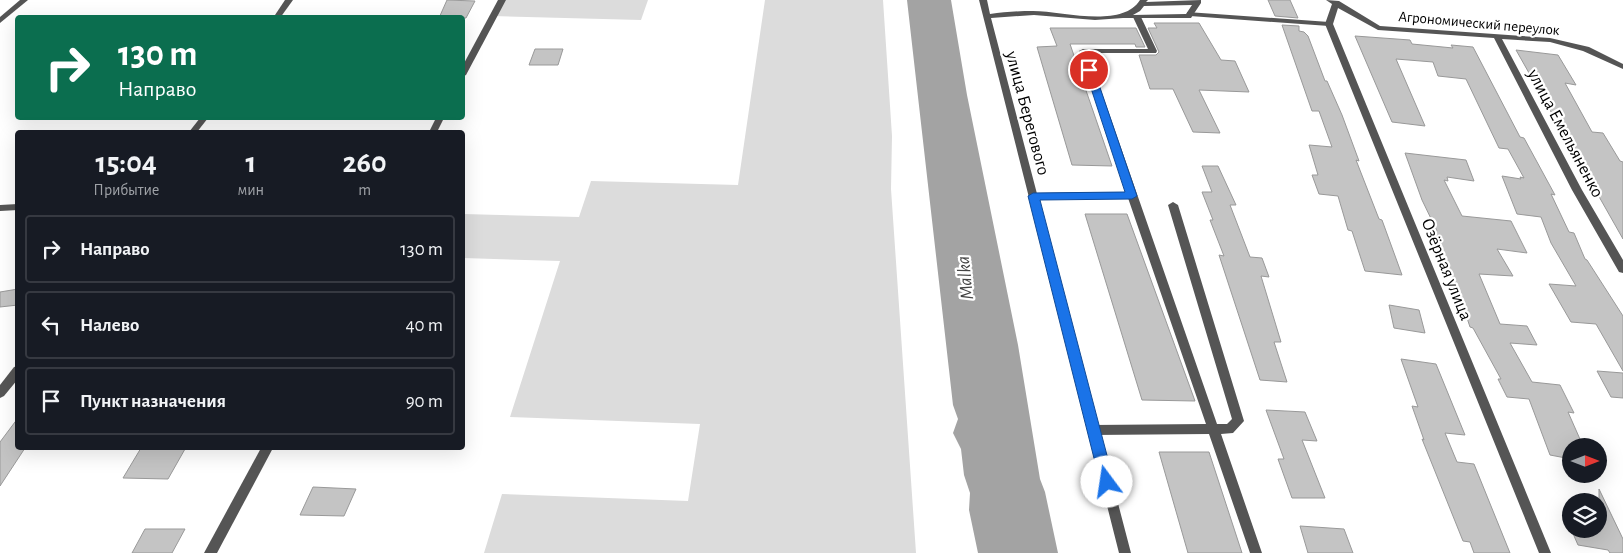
<!DOCTYPE html>
<html lang="ru">
<meta charset="utf-8">
<style>
:root{--surface:#171b24;--page:#242831;--text:#f1f3f6;--muted:#9ea1a6;--line:#363941}
body{margin:0;font-family:"Alegreya Sans",sans-serif;background:var(--page);color:var(--text);height:100vh;display:flex;flex-direction:column;font-size:19px;white-space:nowrap}
*{box-sizing:border-box;margin:0}
p{font-size:16px;color:var(--muted)}
.icon{flex:none;width:28px;height:28px;fill:none;stroke:currentColor;stroke-width:2;stroke-linecap:round;stroke-linejoin:round}
.map{position:relative;flex:1;overflow:hidden}
.details{position:absolute;left:15px;top:130px;width:450px;height:320px;display:flex;flex-direction:column;background:var(--surface);border-radius:5px;box-shadow:0 5px 20px #0002}
.details>*{flex:none}
.top-card{position:absolute;left:15px;top:15px;width:450px;height:105px;border-radius:5px;box-shadow:0 5px 20px #0002;background:#0b6e4f;color:#fff;overflow:hidden}
.needle{width:32px;rotate:90deg}
.fabs{position:absolute;left:1562px;top:438px;display:grid;gap:10px}
.fabs a{display:grid;place-items:center;width:45px;height:45px;border-radius:50%;background:var(--surface);box-shadow:0 5px 20px #0002;font-size:25px}
.pin{position:absolute;display:grid;place-items:center;width:42px;height:42px;color:#fff;margin:-21px;border:2px solid #fff;border-radius:50%;box-shadow:0 1px 5px #0007}
.me{position:absolute;width:55px;margin:-28px;rotate:346deg;stroke-linejoin:round;filter:drop-shadow(0 0 4px #0008)}
.turn{display:flex;align-items:center;gap:18px;height:105px;padding:0 20px;font-size:22px}
.turn .icon{width:65px;height:65px;stroke-width:2.5}
.turn b{display:block;font-size:35px;line-height:42px}
.eta{display:flex;justify-content:space-evenly;align-items:center;height:85px;text-align:center}
.eta b{font-size:30px;font-weight:700;line-height:35px}
ul{padding:0;list-style:none}
li{display:flex;align-items:center;gap:15px;height:68px;margin:0 10px 8px;padding:0 10px;border:2px solid var(--line);border-radius:5px}
li div{flex:1}
li b{display:block;font-size:19px}
li em{font-style:normal}
.map>svg:first-child{display:block}
.green{fill:#dcdcdc}
.water{fill:#a3a3a3}
.building{fill:#c4c4c4;stroke:#999}
.lines{fill:none;stroke-linecap:round;stroke-linejoin:round}
.service{fill:#555;fill-rule:evenodd}
.minor{fill:#555;fill-rule:evenodd}
.route{fill:#1a73e8;stroke:#114b97}
.labels{text-anchor:middle;stroke-width:4.5;stroke-linejoin:round;paint-order:stroke}
.far-street-label{font-size:15px;fill:#000;stroke:#fff}
.street-label{font-size:18px;fill:#000;stroke:#fff}
.water-label{font-size:19px;font-style:italic;fill:#444;stroke:#fff}
</style>
<div class="map">
<svg width="1623" height="553" viewBox="0 0 1623 553">
<rect width="100%" height="100%" fill="#fff"/>
<g class="green">
<polygon points="502,0 648,0 641,20 493,16"/>
<polygon points="765,0 883,0 892,136 891,189 916,553 484,553 502,494 688,501 700,424 510,417 560,261 463,258 463,214 579,217 591,181 738,185"/>
</g>
<polygon class="water" points="907,0 951,0 967,95 1018,345 1040,479 1045,492 1058,553 978,553 969,510 970,493 964,475 961,449 953,433 958,419 953,405"/>
<g class="building">
<polygon points="447,0 475,1 466,18 439,18"/>
<polygon points="1268,0 1290,0 1298,18 1275,16"/>
<polygon points="1154,23 1199,23 1221,60 1235,61 1249,92 1199,90 1220,133 1193,132 1173,89 1150,89 1139,55 1156,55 1159,52 1148,28 1157,28"/>
<polygon points="1282,25 1299,26 1299,31 1304,32 1308,36 1325,81 1327,81 1342,115 1359,161 1356,160 1379,219 1382,220 1402,275 1365,271 1352,231 1348,230 1338,196 1319,194 1312,175 1318,175 1309,145 1332,147 1319,111 1312,111"/>
<polygon points="1050,28 1136,28 1145,47 1136,47 1135,44 1070,44 1112,166 1072,165 1037,47 1057,46"/>
<polygon points="1355,36 1410,40 1412,44 1453,48 1451,45 1473,47 1520,137 1524,138 1555,195 1551,194 1569,232 1574,233 1585,259 1587,260 1623,316 1623,371 1596,324 1571,322 1549,284 1576,286 1551,243 1541,217 1517,214 1502,176 1521,179 1520,177 1524,178 1508,149 1499,148 1466,79 1438,76 1433,62 1396,59 1425,126 1392,122"/>
<polygon points="535,49 563,49 558,65 529,65"/>
<polygon points="1516,50 1558,55 1576,85 1565,83 1592,132 1603,133 1620,161 1623,162 1623,239"/>
<polygon points="1405,153 1466,160 1474,181 1447,177 1448,181 1444,180 1462,216 1511,221 1527,253 1497,249 1513,276 1479,274 1500,324 1527,326 1537,345 1510,343 1532,382 1560,385 1574,413 1568,412 1583,446 1571,446 1571,459 1550,455 1529,399 1507,397 1498,379 1501,379 1473,328 1470,327 1456,285 1438,248 1435,247 1428,230 1437,231 1422,200"/>
<polygon points="1202,166 1218,166 1236,205 1230,205 1250,257 1262,258 1269,277 1261,276 1281,342 1274,342 1287,382 1260,380 1219,255 1224,256 1210,220 1213,220 1202,192 1212,192"/>
<polygon points="1085,214 1127,214 1195,401 1142,400"/>
<polygon points="18,289 18,305 0,307 0,292"/>
<polygon points="1389,305 1419,310 1425,333 1394,328"/>
<polygon points="1401,359 1436,364 1465,435 1445,433 1457,462 1474,464 1510,553 1474,553 1470,542 1463,541 1422,439 1424,440 1412,406 1418,407"/>
<polygon points="1597,371 1623,373 1623,398 1611,397"/>
<polygon points="1266,410 1305,412 1317,441 1302,440 1325,498 1292,498 1278,459 1284,459"/>
<polygon points="18,418 18,448 25,448 0,486 0,442"/>
<polygon points="141,448 185,449 168,479 123,478"/>
<polygon points="1159,452 1209,452 1242,553 1188,553"/>
<polygon points="313,487 356,489 344,516 300,515"/>
<polygon points="1599,489 1623,539 1623,553 1610,553 1608,550 1578,545 1571,529 1599,529"/>
<polygon points="1300,526 1344,529 1353,553 1308,553"/>
<polygon points="145,529 185,529 172,553 132,553"/>
</g>
<g class="lines">
<g class="service">
<polygon points="1187,12 1329,22 1333,24 1329,26 1190,16 1187,16"/>
<polygon points="1134,15 1140,15 1141,17 1157,51 1156,53 1088,53 1217,424 1227,424 1232,419 1168,205 1173,202 1178,205 1244,421 1233,433 1221,434 1262,553 1250,553 1209,434 1093,435 1089,434 1087,430 1089,426 1093,425 1206,424 1128,198 1033,199 1028,196 1033,193 1126,192 1079,51 1083,49 1148,49 1133,17"/>
</g>
<g class="minor">
<polygon points="20,0 28,0 0,23 0,17"/>
<polygon points="285,0 293,0 280,18 273,18"/>
<polygon points="498,0 506,0 466,75 462,77 462,67"/>
<path d="M979 0H987L990 14C1004 12 1019 11 1033 11 1062 11 1122 29 1140 0H1148L1146 2 1201 0V3L1191 18H1123L1095 20 1034 15 991 18 1131 553H1119ZM1192 5 1186 14 1133 15 1140 11 1144 6Z"/>
<polygon points="1326,0 1339,1 1380,26 1550,38 1589,47 1623,64 1623,69 1583,51 1550,42 1502,39 1582,190 1623,260 1623,273 1619,272 1572,190 1494,38 1378,30 1338,8 1333,24 1551,553 1539,553 1325,24 1332,4"/>
<polygon points="200,118 208,118 197,132 189,132"/>
<polygon points="436,118 444,118 437,132 429,132"/>
<polygon points="18,204 18,210 0,211 0,205"/>
<polygon points="18,366 18,379 4,396 0,398 0,385 14,367"/>
<polygon points="261,448 273,448 217,553 204,553"/>
</g>
</g>
<polygon class="route" points="1089,67 1094,70 1137,196 1132,199 1040,200 1114,482 1112,487 1107,489 1102,487 1100,482 1028,196 1033,193 1125,192 1085,70"/>
<g class="labels">
<g class="far-street-label">
<text transform="translate(1479 23) rotate(5)" y="5">Агрономический переулок</text>
</g>
<g class="street-label">
<text transform="translate(1028 113) rotate(75)" y="6">улица Берегового</text>
<text transform="translate(1566 133) rotate(62)" y="6">улица Емельяненко</text>
<text transform="translate(1447 269) rotate(68)" y="6">Озёрная улица</text>
</g>
<g class="water-label">
<text transform="translate(964 278) rotate(-96)" y="7">Malka</text>
</g>
</g>
</svg>
<div class="fabs">
<a><svg class="needle" viewBox="-14 -14 28 28"><path d="M0-13l5 13h-10z" fill="#e53935"/><path d="M0 13l5-13h-10z" fill="#9ea1a6"/></svg></a>
<a><svg class="icon" aria-label="layers" viewBox="0 0 24 24"><path d="M12 4l9 5-9 5-9-5zM3 14l9 5 9-5"/></svg></a>
</div>
<div class="pin" style="left:1089px;top:70px;background:#d93025"><svg class="icon" aria-label="arrive" viewBox="0 0 24 24"><path d="M6 21V4h12l-3 4 3 4H6"/></svg></div>
<svg class="me" style="left:1107px;top:482px" viewBox="-20 -20 40 40"><circle r="19" fill="#fff"/><path d="M0-13L10 11 0 6-10 11z" fill="#1a73e8"/></svg>
<div class="top-card">
<div class="turn"><svg class="icon" aria-label="right" viewBox="0 0 24 24"><path d="M7 20v-9h11M14 6l5 5-5 5"/></svg><div><b>130 m</b>Направо</div></div>
</div>
<section class="details">
<div class="eta">
<div><b>15:04</b><p>Прибытие</p></div>
<div><b>1</b><p>мин</p></div>
<div><b>260</b><p>m</p></div>
</div>
<ul>
<li><svg class="icon" aria-label="right" viewBox="0 0 24 24"><path d="M7 20v-9h11M14 6l5 5-5 5"/></svg><div><b>Направо</b></div><em>130 m</em></li>
<li><svg class="icon" aria-label="left" viewBox="0 0 24 24"><path d="M17 20v-9H6M10 6l-5 5 5 5"/></svg><div><b>Налево</b></div><em>40 m</em></li>
<li><svg class="icon" aria-label="arrive" viewBox="0 0 24 24"><path d="M6 21V4h12l-3 4 3 4H6"/></svg><div><b>Пункт назначения</b></div><em>90 m</em></li>
</ul>
</section>
</div>
